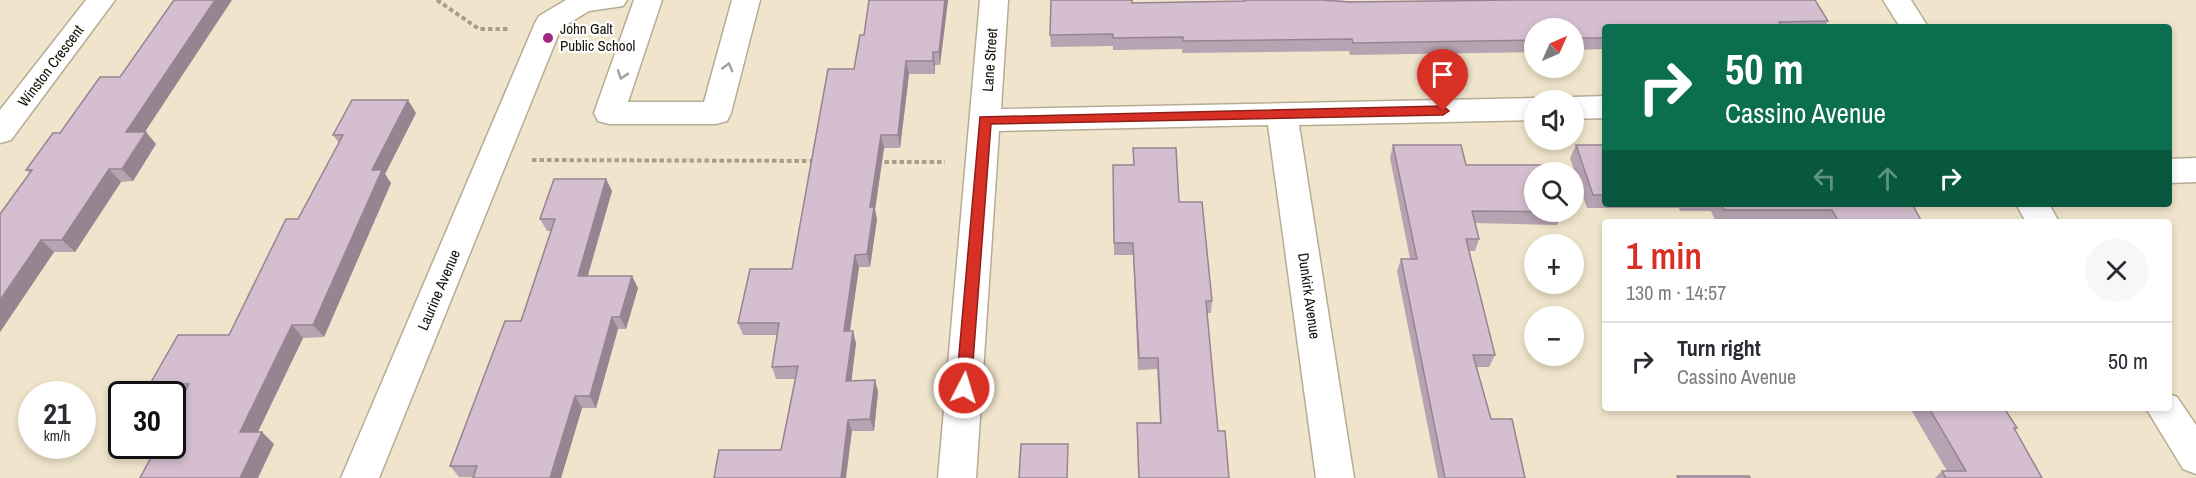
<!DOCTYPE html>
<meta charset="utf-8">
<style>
:root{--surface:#fff;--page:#f7f7f7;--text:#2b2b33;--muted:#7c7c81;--line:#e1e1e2;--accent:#d93025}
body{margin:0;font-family:"Archivo Narrow",sans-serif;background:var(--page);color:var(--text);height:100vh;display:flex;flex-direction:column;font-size:22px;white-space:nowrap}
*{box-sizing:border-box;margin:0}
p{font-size:20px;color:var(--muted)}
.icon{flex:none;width:33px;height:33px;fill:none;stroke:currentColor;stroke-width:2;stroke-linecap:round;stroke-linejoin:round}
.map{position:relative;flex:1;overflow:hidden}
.sheet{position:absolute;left:1602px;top:219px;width:570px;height:192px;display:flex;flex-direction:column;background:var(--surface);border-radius:6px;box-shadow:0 3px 9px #0003}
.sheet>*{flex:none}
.guide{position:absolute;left:1602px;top:24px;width:570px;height:183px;border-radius:6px;box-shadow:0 3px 9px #0003;background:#0b6e4f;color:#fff;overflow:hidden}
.needle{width:39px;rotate:45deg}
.controls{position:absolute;left:1524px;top:18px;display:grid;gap:12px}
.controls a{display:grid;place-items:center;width:60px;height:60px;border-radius:50%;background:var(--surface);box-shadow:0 3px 9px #0003;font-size:30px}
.speed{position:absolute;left:18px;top:381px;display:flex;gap:12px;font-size:30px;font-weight:700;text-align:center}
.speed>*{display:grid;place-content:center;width:78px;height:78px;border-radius:50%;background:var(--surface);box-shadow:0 3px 9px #0003;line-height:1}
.speed small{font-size:15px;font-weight:400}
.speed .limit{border:3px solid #111;border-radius:9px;background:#fff;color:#111}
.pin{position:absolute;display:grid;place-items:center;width:51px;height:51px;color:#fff;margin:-62px -26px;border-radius:50% 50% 50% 0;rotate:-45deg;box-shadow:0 0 6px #0007}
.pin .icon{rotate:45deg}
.me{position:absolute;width:66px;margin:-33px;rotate:5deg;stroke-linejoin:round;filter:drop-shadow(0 0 4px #0008)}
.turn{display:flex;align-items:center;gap:21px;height:126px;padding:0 24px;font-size:27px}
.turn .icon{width:78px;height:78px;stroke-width:2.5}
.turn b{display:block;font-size:42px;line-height:51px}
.lanes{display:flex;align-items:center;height:57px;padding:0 24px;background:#0003;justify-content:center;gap:30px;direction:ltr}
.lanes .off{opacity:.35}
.round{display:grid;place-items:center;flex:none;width:63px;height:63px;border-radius:32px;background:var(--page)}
.overview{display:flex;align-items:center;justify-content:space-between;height:102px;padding:0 24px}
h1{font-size:36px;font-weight:600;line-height:45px;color:var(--accent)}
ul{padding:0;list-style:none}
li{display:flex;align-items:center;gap:18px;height:78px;padding:0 24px;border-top:2px solid var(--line)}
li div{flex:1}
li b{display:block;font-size:22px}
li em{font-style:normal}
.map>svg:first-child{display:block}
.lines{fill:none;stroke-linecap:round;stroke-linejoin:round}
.minor-casing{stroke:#b6ac94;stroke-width:3}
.major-casing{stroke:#b6ac94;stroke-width:3}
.path{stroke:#a79f8b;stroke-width:4;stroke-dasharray:4.5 3;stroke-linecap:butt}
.minor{fill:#fff;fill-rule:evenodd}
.major{fill:#fff;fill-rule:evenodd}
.wall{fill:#b7a3b2}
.shaded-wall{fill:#958591}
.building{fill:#d5becf;stroke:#958591;stroke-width:1.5}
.oneway{stroke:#a2a09d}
.route{fill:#d93025;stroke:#8d1f18;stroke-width:1.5}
.poi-dot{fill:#a2297f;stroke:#fff;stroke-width:2}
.labels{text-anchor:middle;stroke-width:4.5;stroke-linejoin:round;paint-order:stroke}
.poi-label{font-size:15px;fill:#161209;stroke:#fff;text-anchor:start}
.street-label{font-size:15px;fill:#161209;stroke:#fff}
</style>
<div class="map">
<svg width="2196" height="478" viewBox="0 0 2196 478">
<rect width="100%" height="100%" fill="#f0e5cc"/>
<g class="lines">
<g class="minor-casing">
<g id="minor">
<polygon points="86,0 115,0 11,140 0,143 0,110"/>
<polygon points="566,0 627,0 623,6 589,11 561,28 379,478 341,478 535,23 539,16"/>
<polygon points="634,0 662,0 628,102 704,102 732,0 760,0 731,113 727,121 716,124 609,124 598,121 594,113"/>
<polygon points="980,0 1008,0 1001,109 1534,98 1542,100 1534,100 1534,120 1299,125 1354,478 1316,478 1268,125 999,131 976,478 938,478"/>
<polygon points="1605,96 1605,118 1574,119 1574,100 1563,100 1574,97"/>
<polygon points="2196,158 2196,182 2169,183 2169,159"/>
</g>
</g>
<g class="major-casing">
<g id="major">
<polygon points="1883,0 1911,0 1928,27 1900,27"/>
<polygon points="2016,204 2049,204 2059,222 2026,222"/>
<polygon points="2169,394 2177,397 2196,425 2196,474 2183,469 2146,408 2169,408"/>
</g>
</g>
<g class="path">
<polyline points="437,0 479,29 509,29"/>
<polyline points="532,160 816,161"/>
<polyline points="877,162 945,162"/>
</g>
<use href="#minor" class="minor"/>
<use href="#major" class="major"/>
</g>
<g class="wall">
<polygon points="869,0 948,0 940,65 935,65 935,74 909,74 900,148 884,148 875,210 877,219 870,267 859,267 850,331 856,343 851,381 875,380 878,392 874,431 852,431 781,450 795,379 776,379 772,367 777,335 743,335 738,323 792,269 854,69 864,35"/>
<polygon points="1242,0 1323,0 1828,21 1824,27 1605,27 1605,49 1574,50 1574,28 1534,28 1534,52 1350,55 1349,51 1182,53 1182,49 1113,50 1113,46 1051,47 1050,35 1132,3 1242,1"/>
<polygon points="416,113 385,174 391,183 324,337 303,338 258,432 274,444 183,396 172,396 172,394 161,394 150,384 229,335 298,219 339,143 333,135"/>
<polygon points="145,132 156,144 133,181 121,182 75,252 54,252 0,332 30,173 26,170 60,133"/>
<polygon points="1393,145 1466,165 1562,212 1557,225 1475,223 1479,239 1475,251 1469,251 1495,355 1489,367 1476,367 1491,419 1525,478 1438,478 1397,271 1401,259 1410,259 1390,158"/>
<polygon points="1576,145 1605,145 1605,204 1912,204 1922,222 1716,222 1711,211 1680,211 1679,208 1587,208 1570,158"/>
<polygon points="1133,148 1179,202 1212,301 1211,313 1207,313 1218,431 1229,478 1138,478 1137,423 1160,423 1157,369 1138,370 1133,255 1114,255 1113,165 1133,165"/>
<polygon points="606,179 612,191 588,276 638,288 626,329 618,329 596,408 582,408 561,478 459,477 450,466 521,321 551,231 547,231 540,219"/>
<polygon points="1910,408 2004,408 2017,428 2015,429 2042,478 1935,478 1942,471 1947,471"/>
</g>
<g class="shaded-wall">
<polygon points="215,0 232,0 137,144 126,132"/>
<polygon points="945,0 948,0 940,65 939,52"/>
<polygon points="933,52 935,65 935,74 933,61"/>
<polygon points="906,61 909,74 900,148 898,135"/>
<polygon points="408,100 416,113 385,174 391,183 324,337 313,325 372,170"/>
<polygon points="146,132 156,144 133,181 122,169"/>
<polygon points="881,135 884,148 875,210 877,219 870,267 867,254 870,207"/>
<polygon points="109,169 121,182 75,252 62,240"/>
<polygon points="606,179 612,191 584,288 578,276"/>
<polygon points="41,240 54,252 0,332 0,300"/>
<polygon points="855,255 859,267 848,343 844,331"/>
<polygon points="632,276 638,288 626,329 620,317"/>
<polygon points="612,317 618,329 596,408 590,396"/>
<polygon points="292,325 303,338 252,444 240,432"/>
<polygon points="853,331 856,343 850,393 846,381"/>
<polygon points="875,380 878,392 874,431 870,419"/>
<polygon points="575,396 582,408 561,478 550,478"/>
<polygon points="848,420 852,431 846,478 841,478"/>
<polygon points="262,432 274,444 258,478 240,478"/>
</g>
<g class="building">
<polygon points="174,0 215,0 126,132 146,132 122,169 109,169 62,240 41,240 0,300 0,214 32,170 26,170 53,133 60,133 100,77 120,77"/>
<polygon points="869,0 945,0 939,52 933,52 933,61 906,61 898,135 881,135 870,207 874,207 867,254 855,255 844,331 853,331 846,381 875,380 870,419 848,420 841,478 714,478 719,450 781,450 798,366 772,367 779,323 738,323 750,269 792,269 828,69 854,69 860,35 864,35"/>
<polygon points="1051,0 1132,0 1132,3 1245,1 1245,0 1323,0 1349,2 1513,0 1815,0 1828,21 1779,22 1782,27 1605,27 1605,38 1574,38 1574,28 1534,28 1534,40 1353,43 1352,39 1183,41 1183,37 1113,38 1113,34 1050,35"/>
<polygon points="352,100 408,100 372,170 382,170 313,325 292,325 240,432 262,432 240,478 140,478 157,446 172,446 172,416 189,384 150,384 178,335 229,335 286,219 298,219 343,135 333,135"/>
<polygon points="1393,145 1461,145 1466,165 1549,165 1551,172 1534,172 1534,212 1562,212 1472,211 1479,239 1466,239 1495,355 1473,355 1491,419 1512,419 1525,478 1445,478 1401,259 1417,259"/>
<polygon points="1576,145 1605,145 1605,195 1593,195"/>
<polygon points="1133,148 1176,148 1179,202 1202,202 1212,301 1206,301 1218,431 1225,431 1229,478 1139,478 1137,423 1161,423 1158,358 1139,358 1133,243 1114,243 1113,165 1134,165"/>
<polygon points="554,179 606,179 578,276 632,276 620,317 612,317 590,396 575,396 550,478 473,478 477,466 450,466 505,321 521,321 555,219 540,219"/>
<polygon points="1721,204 1912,204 1922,222 1839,222 1832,210 1724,210"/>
<polygon points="1929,408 2004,408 2017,428 2014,428 2042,478 1946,478 1942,471 1966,471"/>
<polygon points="1021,444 1068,444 1067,478 1019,478"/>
<polygon points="1677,476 1749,476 1750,478 1678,478"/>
</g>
<defs><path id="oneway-chevron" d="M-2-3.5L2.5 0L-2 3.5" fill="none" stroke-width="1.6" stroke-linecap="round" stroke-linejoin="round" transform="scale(1.5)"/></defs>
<g class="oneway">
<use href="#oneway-chevron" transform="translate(728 67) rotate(-75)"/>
<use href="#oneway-chevron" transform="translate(622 75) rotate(109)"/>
</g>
<polygon class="route" points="1443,106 1449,111 1443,115 991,124 971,388 969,392 964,394 958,392 956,388 980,117"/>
<circle class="poi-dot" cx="548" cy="38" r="6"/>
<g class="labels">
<g class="poi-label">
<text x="560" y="34">John Galt<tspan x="560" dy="17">Public School</tspan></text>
</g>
<g class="street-label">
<text transform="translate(990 60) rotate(-86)" y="5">Lane Street</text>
<text transform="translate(51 66) rotate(-53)" y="5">Winston Crescent</text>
<text transform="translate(439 290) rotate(-67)" y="5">Laurine Avenue</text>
<text transform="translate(1309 296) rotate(82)" y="5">Dunkirk Avenue</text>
</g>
</g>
</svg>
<div class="controls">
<a><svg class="needle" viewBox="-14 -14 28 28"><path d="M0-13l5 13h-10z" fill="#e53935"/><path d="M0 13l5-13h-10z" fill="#7c7c81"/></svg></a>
<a><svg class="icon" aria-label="sound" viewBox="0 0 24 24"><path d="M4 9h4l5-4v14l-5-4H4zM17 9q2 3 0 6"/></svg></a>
<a><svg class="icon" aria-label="search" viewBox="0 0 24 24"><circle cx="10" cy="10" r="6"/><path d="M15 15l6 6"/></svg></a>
<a>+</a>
<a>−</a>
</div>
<div class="speed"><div>21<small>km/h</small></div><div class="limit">30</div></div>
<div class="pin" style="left:1443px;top:111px;background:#d93025"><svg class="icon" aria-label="arrive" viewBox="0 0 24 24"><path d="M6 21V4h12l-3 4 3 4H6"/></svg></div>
<svg class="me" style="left:964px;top:388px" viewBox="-20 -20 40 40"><circle r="17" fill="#d93025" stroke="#fff" stroke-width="3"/><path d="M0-11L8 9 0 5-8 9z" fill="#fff"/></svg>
<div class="guide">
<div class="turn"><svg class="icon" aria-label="right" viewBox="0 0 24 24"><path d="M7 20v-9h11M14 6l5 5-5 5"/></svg><div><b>50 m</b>Cassino Avenue</div></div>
<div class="lanes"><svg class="icon off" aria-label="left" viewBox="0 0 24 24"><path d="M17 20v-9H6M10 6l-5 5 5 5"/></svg><svg class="icon off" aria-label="ahead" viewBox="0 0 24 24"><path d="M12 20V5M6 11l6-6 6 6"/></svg><svg class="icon" aria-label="right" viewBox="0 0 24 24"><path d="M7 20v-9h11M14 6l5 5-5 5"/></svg></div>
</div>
<section class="sheet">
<div class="overview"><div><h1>1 min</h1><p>130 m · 14:57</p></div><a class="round"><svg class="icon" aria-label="close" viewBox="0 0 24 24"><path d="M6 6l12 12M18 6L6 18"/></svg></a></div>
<ul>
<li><svg class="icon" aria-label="right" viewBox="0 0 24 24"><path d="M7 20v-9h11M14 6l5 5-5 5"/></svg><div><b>Turn right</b><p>Cassino Avenue</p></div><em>50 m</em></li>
</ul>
</section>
</div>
